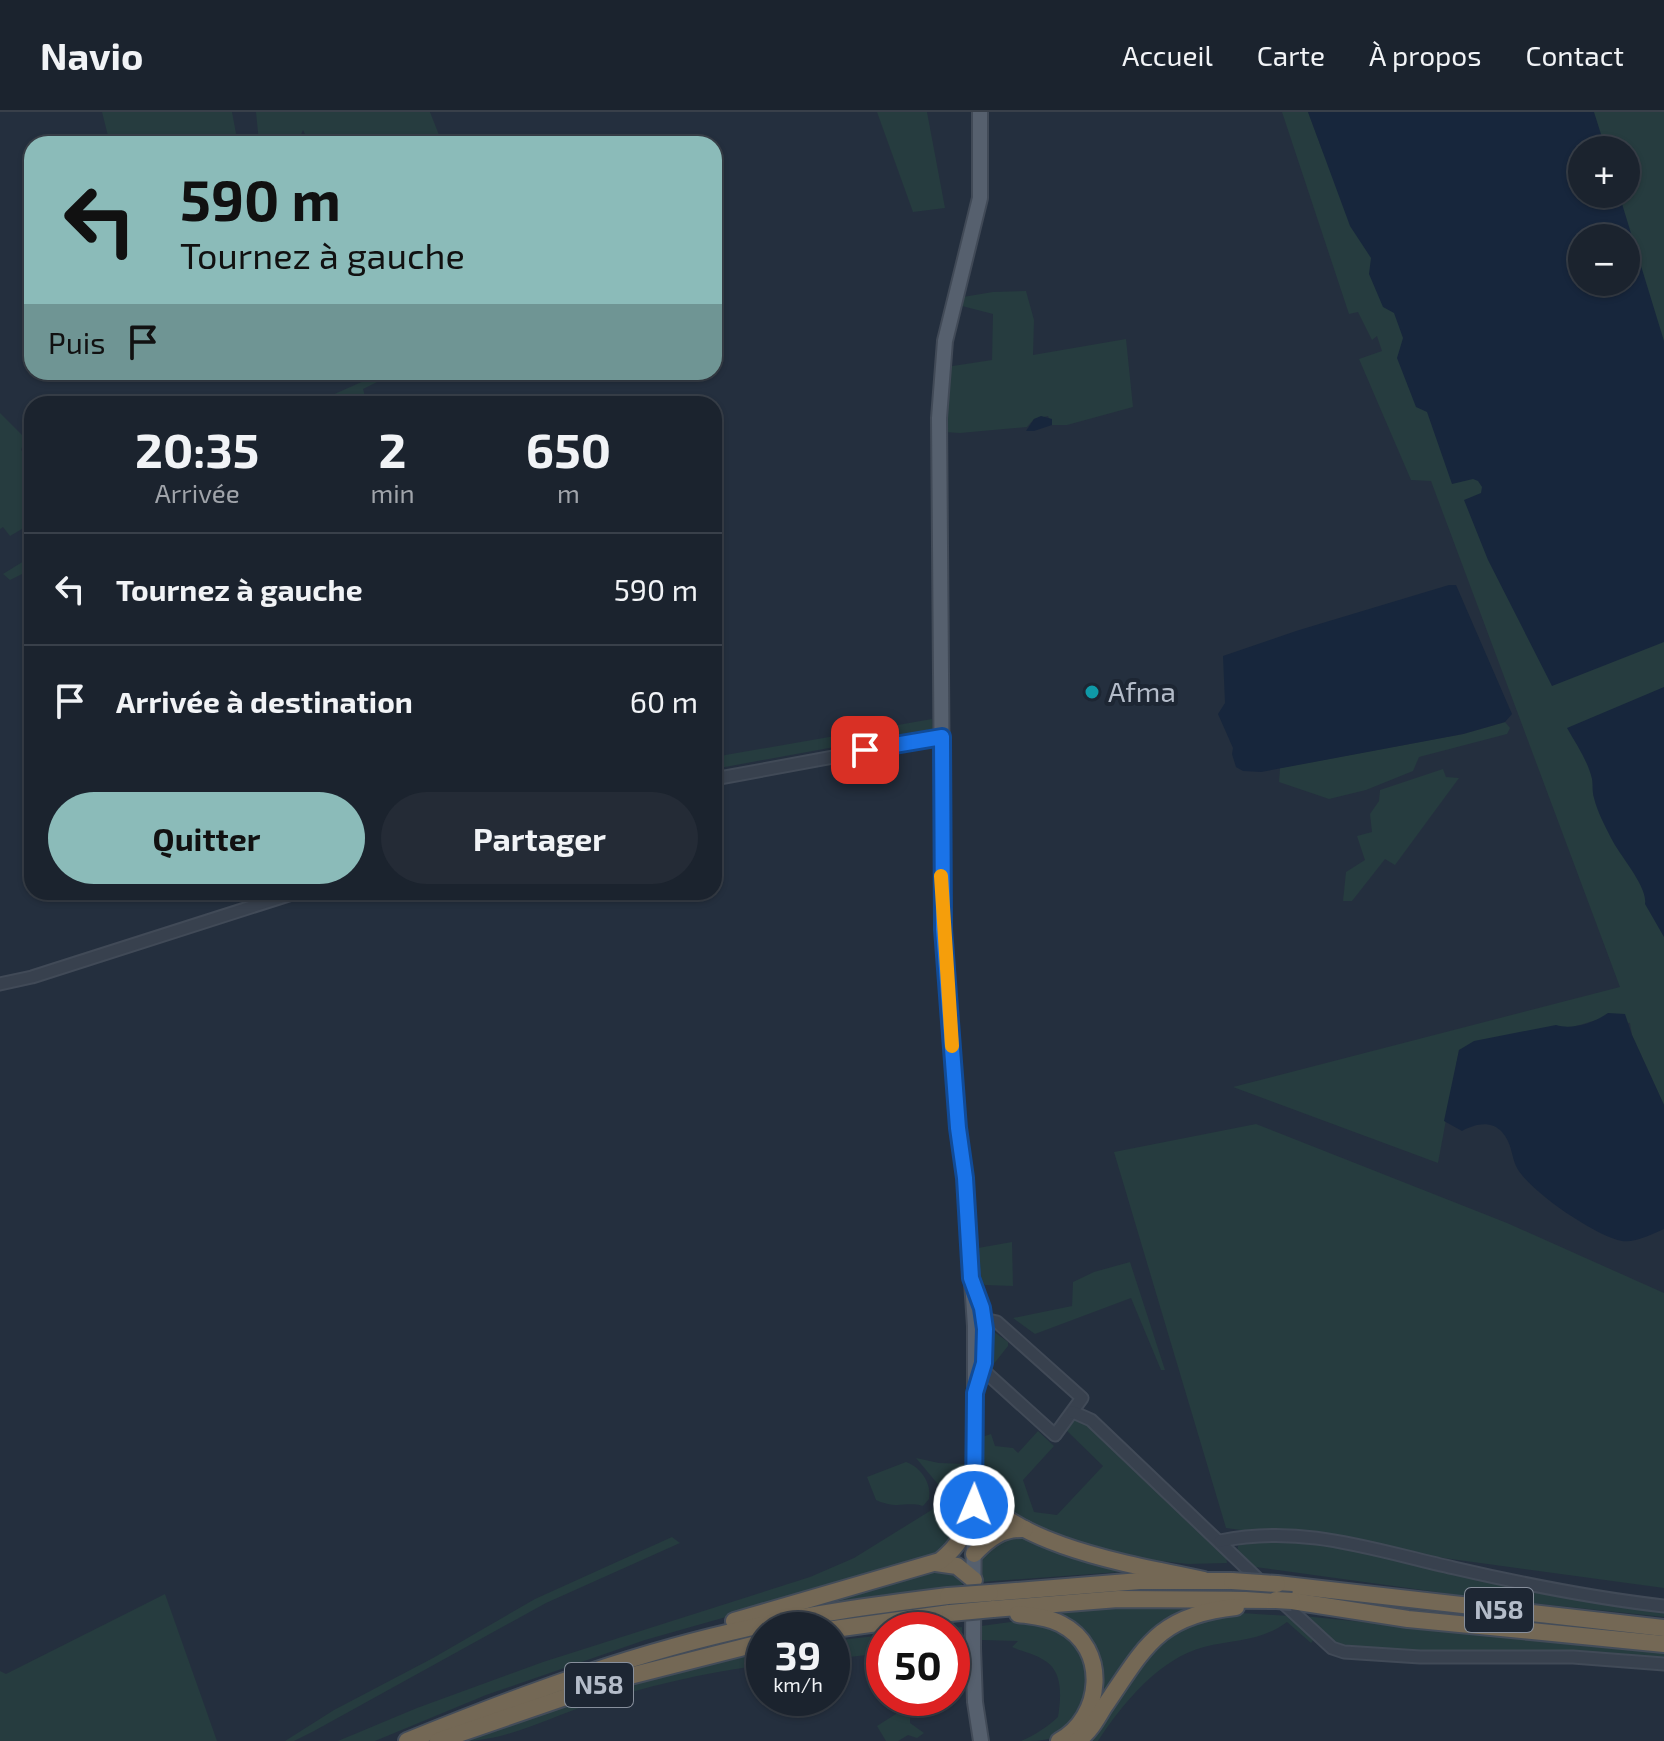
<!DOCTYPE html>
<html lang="fr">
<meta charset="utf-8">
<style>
:root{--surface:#1b232e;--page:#242b36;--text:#f1f3f6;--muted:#a0a4aa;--line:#39404a;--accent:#8bbbb9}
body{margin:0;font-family:"Exo 2",sans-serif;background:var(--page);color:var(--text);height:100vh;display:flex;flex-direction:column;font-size:30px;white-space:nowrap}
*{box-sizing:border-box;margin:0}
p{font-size:26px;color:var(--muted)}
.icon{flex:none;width:44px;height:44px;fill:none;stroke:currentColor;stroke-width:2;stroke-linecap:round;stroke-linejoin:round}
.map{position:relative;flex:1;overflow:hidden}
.details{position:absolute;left:24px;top:284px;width:698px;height:504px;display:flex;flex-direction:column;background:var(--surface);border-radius:24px;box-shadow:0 2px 6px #0004,0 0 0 2px var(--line)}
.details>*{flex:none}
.top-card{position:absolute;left:24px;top:24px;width:698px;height:244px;border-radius:24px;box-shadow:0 2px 6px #0004,0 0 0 2px var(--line);background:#8bbbb9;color:#111;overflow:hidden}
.tools{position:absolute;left:1568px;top:24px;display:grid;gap:16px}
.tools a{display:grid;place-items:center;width:72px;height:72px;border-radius:50%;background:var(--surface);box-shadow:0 2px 6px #0004,0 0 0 2px var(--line);font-size:40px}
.speed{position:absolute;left:746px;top:1500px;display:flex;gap:16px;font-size:40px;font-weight:700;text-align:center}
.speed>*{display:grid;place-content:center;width:104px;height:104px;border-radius:50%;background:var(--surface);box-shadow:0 2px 6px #0004,0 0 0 2px var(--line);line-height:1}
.speed small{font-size:20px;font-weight:400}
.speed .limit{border:12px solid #d22;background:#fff;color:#111}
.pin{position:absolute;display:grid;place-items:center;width:68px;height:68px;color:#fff;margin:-34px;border-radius:16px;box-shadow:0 4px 12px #0006}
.me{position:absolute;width:88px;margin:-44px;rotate:1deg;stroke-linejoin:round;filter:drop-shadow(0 0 6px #0008)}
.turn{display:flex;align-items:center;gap:28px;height:168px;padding:0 24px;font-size:36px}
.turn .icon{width:104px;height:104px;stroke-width:2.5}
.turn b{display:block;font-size:56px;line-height:68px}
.then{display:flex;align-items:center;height:76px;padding:0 24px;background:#0003;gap:16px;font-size:30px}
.eta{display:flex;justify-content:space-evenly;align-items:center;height:136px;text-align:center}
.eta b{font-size:48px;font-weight:700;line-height:56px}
.cta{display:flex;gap:16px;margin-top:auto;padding:16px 24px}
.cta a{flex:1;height:92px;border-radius:48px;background:var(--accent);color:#111;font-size:32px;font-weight:700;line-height:92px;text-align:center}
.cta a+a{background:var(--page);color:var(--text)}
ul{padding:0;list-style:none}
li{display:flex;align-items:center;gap:24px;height:112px;padding:0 24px;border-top:2px solid var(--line)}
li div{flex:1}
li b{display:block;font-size:30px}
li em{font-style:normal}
header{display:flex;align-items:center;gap:48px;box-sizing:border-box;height:112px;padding:0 40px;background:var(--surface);border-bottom:2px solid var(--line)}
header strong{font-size:38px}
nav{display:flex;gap:44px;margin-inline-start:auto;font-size:28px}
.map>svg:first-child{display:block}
.green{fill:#263c3f;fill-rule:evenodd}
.water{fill:#17263c;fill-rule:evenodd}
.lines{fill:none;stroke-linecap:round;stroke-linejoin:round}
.minor-casing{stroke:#414a57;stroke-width:15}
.major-casing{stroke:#414a57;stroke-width:18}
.highway-casing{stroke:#434c59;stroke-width:20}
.minor{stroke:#38414e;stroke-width:11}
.major{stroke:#56606e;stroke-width:14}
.highway{stroke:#746855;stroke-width:16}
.highway-bridge-casing{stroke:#434c59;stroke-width:20;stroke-linecap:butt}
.highway-bridge{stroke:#746855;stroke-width:16}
.route-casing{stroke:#114b97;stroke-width:20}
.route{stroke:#1a73e8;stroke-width:14}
.slow{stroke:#f59e0b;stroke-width:14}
.culture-dot{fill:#0f9aa8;stroke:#1d2633;stroke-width:3}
.labels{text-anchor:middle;stroke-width:8;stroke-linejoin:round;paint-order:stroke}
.shield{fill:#1d2633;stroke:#878f9c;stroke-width:2}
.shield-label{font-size:26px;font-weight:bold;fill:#b4bcc9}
.poi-label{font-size:28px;fill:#b4bcc9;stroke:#1d2633;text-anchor:start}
</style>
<header>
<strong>Navio</strong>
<nav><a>Accueil</a><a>Carte</a><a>À propos</a><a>Contact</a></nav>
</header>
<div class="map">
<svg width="1664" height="1629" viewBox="0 0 1664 1629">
<rect width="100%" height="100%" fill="#242f3e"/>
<g class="green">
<polygon points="102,0 232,0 238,32 110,32"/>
<polygon points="256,0 430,0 439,23 436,32 310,32 303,18 297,32 254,32 259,30"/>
<polygon points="877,0 927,0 945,96 913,100"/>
<path d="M1282 0H1308L1323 40 1313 0H1664V993L1632 923 1630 911 1600 907 1566 917 1459 938 1438 1051 1233 975 1620 875 1431 369 1411 368 1359 247 1382 239 1377 224 1372 228 1358 200 1349 202ZM1582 38H1626V82H1582ZM1582 126H1626V170H1582Z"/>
<polygon points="1026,179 1034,208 1033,243 1126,227 1133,295 1067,313 1052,313 1048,304 1034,307 1027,315 960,321 945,320 946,255 992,248 993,202 962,194 963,185 993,180"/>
<polygon points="384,260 391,263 363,277 367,292 348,292 346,285 329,292 312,292"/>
<polygon points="0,301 25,326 21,338 32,348 32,411 10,424 3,415 0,417"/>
<polygon points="32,444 32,457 10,468 3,462"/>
<polygon points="932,607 933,617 714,657 714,645"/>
<polygon points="1505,610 1510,616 1507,622 1419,645 1413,659 1366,678 1329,687 1279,670 1280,656 1463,622"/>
<polygon points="1443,657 1446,665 1459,666 1395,753 1385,747 1352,789 1343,789 1346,760 1365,748 1357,724 1372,720 1370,702 1379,689 1380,678"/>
<polygon points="1256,1012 1507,1111 1664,1181 1664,1476 1341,1432 1664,1498 1664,1505 1473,1485 1248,1454 1237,1441 1238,1434 1246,1428 1286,1424 1226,1416 1114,1040"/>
<polygon points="1012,1130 1013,1174 985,1173 978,1166 978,1136"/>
<polygon points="1130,1150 1165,1258 1161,1258 1131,1186 1035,1222 1013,1206 1072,1194 1073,1170 1094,1160"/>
<polygon points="993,1219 1008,1230 1008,1234 993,1253"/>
<polygon points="1074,1304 1086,1312 1131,1352 1226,1444 1227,1451 1188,1452 1125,1445 1065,1427 1002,1399 981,1377 982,1325 991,1322 995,1334 1013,1336 1018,1341 1038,1319 1054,1334 1023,1368 1034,1400 1057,1403 1103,1354 1064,1316"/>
<polygon points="916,1346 939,1351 966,1352 966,1375 959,1379 942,1377"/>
<path d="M906 1350C921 1355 932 1372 929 1387L923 1394C905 1389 898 1398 876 1388L867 1365Z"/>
<path d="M958 1386 965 1388C964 1410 953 1429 937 1445L645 1528 486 1583 375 1629H338L417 1596 543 1550 810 1465 854 1446 938 1394Z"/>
<polygon points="981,1391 1009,1412 982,1427"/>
<polygon points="1012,1420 1148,1458 981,1470 981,1438"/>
<polygon points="672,1425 680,1431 546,1491 314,1619 294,1629 285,1629 334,1598 433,1546 535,1487"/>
<polygon points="944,1456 963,1463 962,1473 859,1486 770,1502"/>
<polygon points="1278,1476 1664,1520 1664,1526 1430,1501 1281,1482"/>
<polygon points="165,1482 217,1629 0,1629 0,1559 6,1562"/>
<polygon points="960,1488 961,1493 853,1508 799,1518 767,1518"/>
<polygon points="1141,1492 1216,1493 1192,1499 1078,1619 1096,1552 1043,1501"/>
<path d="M1226 1500 1290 1504 1315 1526 1311 1531 1287 1510C1260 1530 1235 1527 1204 1535 1160 1546 1122 1592 1098 1629H1085L1158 1531 1188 1511Z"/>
<polygon points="1303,1504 1664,1540 1664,1548 1426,1541 1338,1535"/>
<path d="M1026 1508C1038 1512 1057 1514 1067 1522 1101 1550 1092 1608 1052 1626 1042 1629 1032 1629 1021 1629 1035 1623 1047 1615 1058 1605 1061 1585 1064 1558 1042 1547 1033 1541 1022 1540 1012 1535L1018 1529 981 1528V1514Z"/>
<polygon points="962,1515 962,1536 952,1536 952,1518 920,1518"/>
<polygon points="884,1523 884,1541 832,1547 832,1529"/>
<path d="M764 1540V1553C705 1560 644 1575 588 1593 548 1606 506 1629 463 1629L626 1574Z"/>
<polygon points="921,1586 938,1586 941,1594 927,1603 920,1598 910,1604 910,1611 924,1621 917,1626 908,1623 898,1629 886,1629 877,1614"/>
</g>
<g class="water">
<path d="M1308 0H1594L1606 38H1582V82H1619L1664 229V530L1552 574 1488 448 1464 388 1481 381 1482 375 1478 369 1473 367 1452 372 1427 300 1416 295 1397 246 1403 226 1394 201 1383 195 1369 162 1371 146 1350 114ZM1626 126V170H1582V126Z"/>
<polygon points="1041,304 1052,307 1052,313 1034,319 1026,319 1034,307"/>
<polygon points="1449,473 1456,473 1512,602 1505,610 1463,622 1261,660 1243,659 1236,655 1232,642 1233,636 1218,602 1225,591 1223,544 1296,519"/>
<path d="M1664 575V825L1645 792C1648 775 1620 744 1611 726 1605 714 1597 699 1594 686 1592 680 1593 673 1592 667 1588 649 1576 632 1567 616Z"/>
<path d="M1608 901 1625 902 1632 923 1664 993V1117C1653 1122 1635 1131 1622 1129 1597 1125 1527 1078 1516 1054 1511 1043 1512 1031 1502 1020 1491 1008 1475 1012 1462 1019L1444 1009 1459 938 1474 929 1556 913C1572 918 1594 911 1608 901Z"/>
</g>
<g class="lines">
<g class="minor-casing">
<g id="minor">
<polyline points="714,667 942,625"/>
<polyline points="0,872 32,865 298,780"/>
<polyline points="979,1211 988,1208 997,1210 1082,1286 1055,1323 982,1257"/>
<polyline points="1073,1300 1091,1308 1261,1470"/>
<path d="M1220 1429C1304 1412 1373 1438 1454 1456 1523 1472 1593 1486 1664 1494"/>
<polyline points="1280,1488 1332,1536 1344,1540 1420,1545 1573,1545 1664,1552"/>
</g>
</g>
<g class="major-casing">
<g id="major">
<polyline points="975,1281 975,1214 965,1066 958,1016 943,817 939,306 945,229 980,86 980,0"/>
<polyline points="981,1629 975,1590 973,1536 974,1381 975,1281 985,1243 984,1211"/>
</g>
</g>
<g class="highway-casing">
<g id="highway">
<path d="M974 1374C1010 1435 1140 1454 1204 1468"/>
<path d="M974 1442C989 1426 1002 1416 1025 1417"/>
<polyline points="936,1451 957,1454 974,1468"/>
<polyline points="1277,1472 1664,1516"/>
<polyline points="990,1481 1140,1469 1232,1469"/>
<polyline points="1292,1489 1408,1507 1664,1532"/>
<polyline points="993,1497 1118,1487 1276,1488"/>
<path d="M1018 1502C1032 1504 1048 1505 1061 1512 1109 1536 1103 1605 1059 1629"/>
<path d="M734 1509 940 1449C960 1433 967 1418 974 1393"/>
<polyline points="827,1518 950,1501"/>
<path d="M407 1629C513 1586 619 1546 731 1520 802 1503 876 1493 948 1484"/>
<polyline points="438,1629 618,1567 764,1530"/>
<path d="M1077 1629C1089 1621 1097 1607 1104 1595 1144 1537 1157 1503 1236 1495"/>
</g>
</g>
<use href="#minor" class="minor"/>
<use href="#major" class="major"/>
<use href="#highway" class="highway"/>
<g class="highway-bridge-casing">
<g id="highway-bridge">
<polyline points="1232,1469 1277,1472"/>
<polyline points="948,1484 990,1481"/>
<polyline points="1276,1488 1292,1489"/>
<polyline points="950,1501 993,1497"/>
</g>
</g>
<use href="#highway-bridge" class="highway-bridge"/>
</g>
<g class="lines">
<g class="route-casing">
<polyline id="route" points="865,638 942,625 943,817 958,1016 965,1066 971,1166 982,1196 985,1217 984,1251 975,1281 974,1393"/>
</g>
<use href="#route" class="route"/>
<polyline class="slow" points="941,764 952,934"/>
</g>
<circle class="culture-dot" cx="1092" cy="580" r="8"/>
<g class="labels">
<g class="shield">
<rect x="1465" y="1476" width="68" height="44" rx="6"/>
<rect x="565" y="1551" width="68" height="44" rx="6"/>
</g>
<g class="shield-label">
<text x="1499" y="1507">N58</text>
<text x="599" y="1582">N58</text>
</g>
<g class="poi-label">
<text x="1108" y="590">Afma</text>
</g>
</g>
</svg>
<div class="tools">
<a>+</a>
<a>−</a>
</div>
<div class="speed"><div>39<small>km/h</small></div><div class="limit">50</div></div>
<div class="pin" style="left:865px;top:638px;background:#d93025"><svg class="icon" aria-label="arrive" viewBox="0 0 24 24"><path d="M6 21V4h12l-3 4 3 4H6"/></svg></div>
<svg class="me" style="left:974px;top:1393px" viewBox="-20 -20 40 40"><circle r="17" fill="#1a73e8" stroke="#fff" stroke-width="3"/><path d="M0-11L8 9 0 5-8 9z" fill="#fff"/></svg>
<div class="top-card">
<div class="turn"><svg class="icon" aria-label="left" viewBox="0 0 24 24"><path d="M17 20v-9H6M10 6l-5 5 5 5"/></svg><div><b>590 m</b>Tournez à gauche</div></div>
<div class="then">Puis<svg class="icon" aria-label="arrive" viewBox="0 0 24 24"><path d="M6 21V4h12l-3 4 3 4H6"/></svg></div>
</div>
<section class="details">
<div class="eta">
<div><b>20:35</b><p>Arrivée</p></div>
<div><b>2</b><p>min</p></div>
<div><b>650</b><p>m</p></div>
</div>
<ul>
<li><svg class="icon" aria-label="left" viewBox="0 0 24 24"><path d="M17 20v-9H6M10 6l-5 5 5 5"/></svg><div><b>Tournez à gauche</b></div><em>590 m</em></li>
<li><svg class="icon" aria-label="arrive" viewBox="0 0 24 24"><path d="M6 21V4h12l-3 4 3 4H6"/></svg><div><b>Arrivée à destination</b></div><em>60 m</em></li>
</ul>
<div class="cta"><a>Quitter</a><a>Partager</a></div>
</section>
</div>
